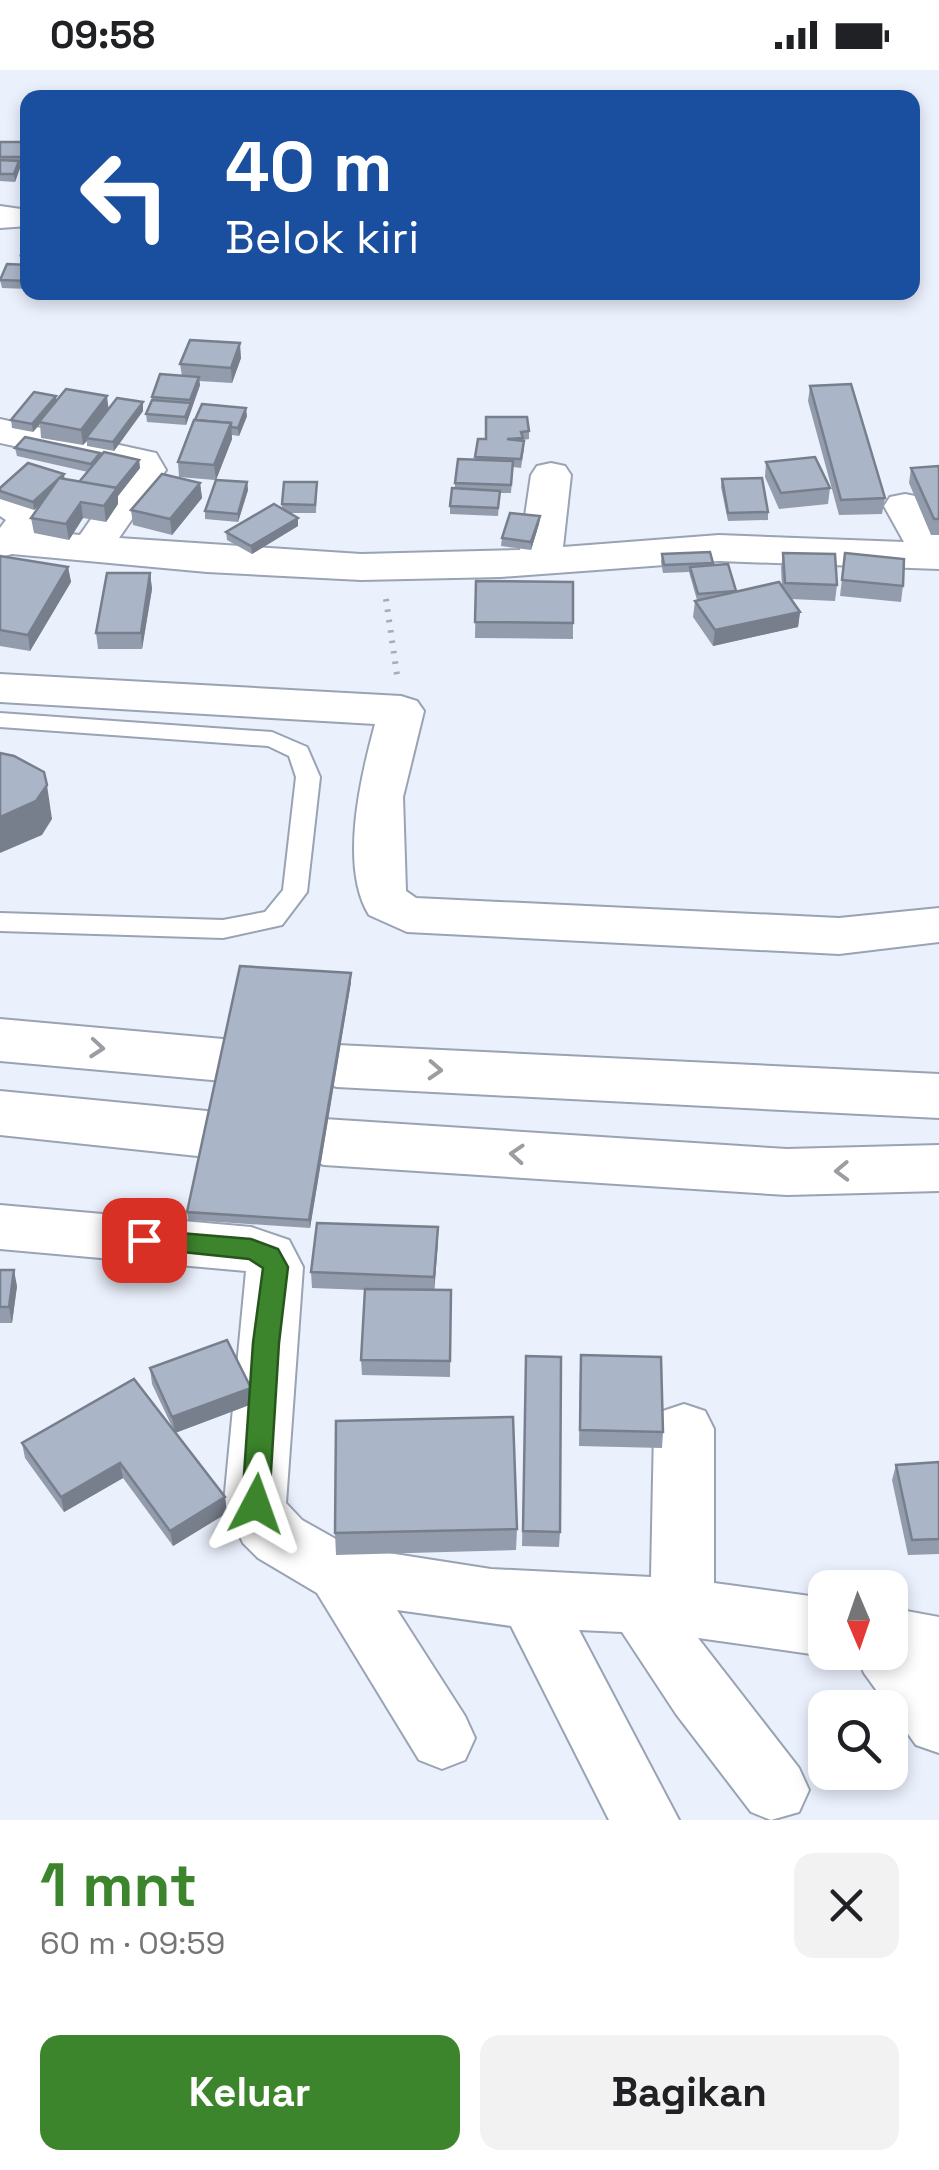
<!DOCTYPE html>
<html lang="id">
<meta charset="utf-8">
<style>
:root{--surface:#fff;--page:#f2f2f2;--text:#202124;--muted:#757577;--accent:#3c852c}
body{margin:0;font-family:"Space Grotesk",sans-serif;background:var(--page);color:var(--text);height:100vh;display:flex;flex-direction:column;font-size:38px;white-space:nowrap}
*{box-sizing:border-box;margin:0}
p{font-size:32px;color:var(--muted)}
.icon{flex:none;width:55px;height:55px;fill:none;stroke:currentColor;stroke-width:2;stroke-linecap:round;stroke-linejoin:round}
.map{position:relative;height:1750px;overflow:hidden}
.drawer{display:flex;flex-direction:column;background:var(--surface);flex:1}
.drawer>*{flex:none}
.hud{position:absolute;left:20px;top:20px;width:900px;height:210px;border-radius:20px;box-shadow:0 5px 15px #0003;background:#1a4fa0;color:#fff;overflow:hidden}
.needle{width:65px;rotate:178deg}
.fabs{position:absolute;left:808px;top:1500px;display:grid;gap:20px}
.fabs a{display:grid;place-items:center;width:100px;height:100px;border-radius:20px;background:var(--surface);box-shadow:0 5px 15px #0003;font-size:50px}
.pin{position:absolute;display:grid;place-items:center;width:85px;height:85px;color:#fff;margin:-42px;border-radius:20px;box-shadow:0 5px 15px #0006}
.me{position:absolute;width:110px;margin:-55px;rotate:4deg;stroke-linejoin:round;filter:drop-shadow(0 0 8px #0008)}
.turn{display:flex;align-items:center;gap:35px;height:210px;padding:0 40px;font-size:45px}
.turn .icon{width:130px;height:130px;stroke-width:2.5}
.turn b{display:block;font-size:70px;line-height:85px}
.round{display:grid;place-items:center;flex:none;width:105px;height:105px;border-radius:20px;background:var(--page)}
.summary{display:flex;align-items:center;justify-content:space-between;height:170px;padding:0 40px}
h1{font-size:60px;font-weight:800;line-height:75px;color:var(--accent)}
.action{display:flex;gap:20px;margin-top:auto;padding:20px 40px}
.action a{flex:1;height:115px;border-radius:20px;background:var(--accent);color:#fff;font-size:40px;font-weight:800;line-height:115px;text-align:center}
.action a+a{background:var(--page);color:var(--text)}
.status{display:flex;justify-content:space-between;align-items:center;height:70px;padding:0 50px;background:var(--surface);direction:ltr}
.status svg{height:28px;fill:currentColor}
.map>svg:first-child{display:block}
.lines{fill:none;stroke-linecap:round;stroke-linejoin:round}
.lane-casing{stroke:#99a3b4;stroke-width:4}
.street-casing{stroke:#99a3b4;stroke-width:4}
.highway-casing{stroke:#99a3b4;stroke-width:4}
.path{stroke:#a7acb7;stroke-width:6;stroke-dasharray:2.5 8;stroke-linecap:butt}
.lane{fill:#fff;fill-rule:evenodd}
.street{fill:#fff;fill-rule:evenodd}
.highway{fill:#fff;fill-rule:evenodd}
.wall{fill:#939cac}
.shaded-wall{fill:#787f8c}
.building{fill:#abb5c8;stroke:#787f8c;stroke-width:2.5}
.oneway{stroke:#9b9da1}
.route{fill:#3c852c;stroke:#27561d;stroke-width:2.5}
</style>
<div class="status"><b>09:58</b><svg viewBox="0 0 49 12"><path d="M0 12V9h3v3zM5 12V6h3v6zM10 12V3h3v9zM15 12V0h3v12zM26 1h20v11H26zM47 4h2v5h-2z"/></svg></div>
<div class="map">
<svg width="939" height="1750" viewBox="0 0 939 1750">
<rect width="100%" height="100%" fill="#eaf0fc"/>
<g class="lines">
<g class="lane-casing">
<polygon id="lane" points="0,643 272,662 307,677 320,707 307,822 282,855 223,868 0,861 0,843 223,850 265,842 283,820 296,707 289,686 268,676 0,657"/>
</g>
<g class="street-casing">
<g id="street">
<polygon points="0,136 28,140 28,156 0,158"/>
<polygon points="0,349 156,383 166,400 119,468 361,484 520,480 531,405 537,396 551,393 565,396 571,405 563,477 719,465 904,472 884,436 890,427 905,424 920,427 939,460 939,499 719,491 501,507 361,510 207,502 12,484 0,487 0,458 6,450 0,446 0,419 41,434 48,451 41,461 80,465 125,400 0,373"/>
<path d="M0 604 401 626 417 631 424 641 403 727 406 821 416 828 839 848 939 838V872L839 884 407 862 369 845C339 796 361 706 375 654L0 632Z"/>
<polygon points="0,1135 251,1157 289,1170 303,1197 286,1433 302,1450 350,1477 491,1499 651,1507 654,1359 663,1341 684,1334 705,1341 714,1359 714,1513 825,1528 825,1582 834,1582 825,1586 698,1568 799,1698 809,1720 799,1742 771,1750 751,1742 676,1644 622,1562 579,1560 679,1750 609,1750 511,1556 397,1540 465,1646 475,1668 465,1690 442,1699 419,1690 317,1523 258,1488 243,1473 224,1433 246,1201 0,1179"/>
<polygon points="890,1538 939,1547 939,1683 916,1675 864,1603 855,1582 890,1582"/>
</g>
</g>
<g class="highway-casing">
<g id="highway">
<polygon points="0,949 223,969 243,975 252,990 243,1005 223,1011 0,991"/>
<polygon points="337,975 939,1004 939,1048 337,1017 317,1011 308,996 317,981"/>
<polygon points="0,1021 207,1041 228,1048 237,1064 228,1080 207,1087 0,1065"/>
<polygon points="324,1049 787,1079 939,1075 939,1121 787,1125 324,1095 303,1088 294,1072 303,1056"/>
</g>
</g>
<polyline class="path" points="386,529 397,605"/>
<use href="#lane" class="lane"/>
<use href="#street" class="street"/>
<use href="#highway" class="highway"/>
</g>
<g class="wall">
<polygon points="0,72 28,72 26,94 20,94 20,98 15,112 0,111"/>
<polygon points="28,169 28,193 22,193 21,185"/>
<polygon points="28,195 28,219 2,218 0,210"/>
<polygon points="241,288 232,313 199,311 200,315 186,355 147,352 146,344 152,331 152,327 182,306 180,294"/>
<polygon points="810,316 885,428 882,444 839,445 808,331"/>
<polygon points="56,331 109,338 143,332 143,341 114,381 87,376 87,371 83,375 41,368 40,354 33,362 12,358 11,350"/>
<polygon points="247,346 239,366 232,365 232,369 216,410 247,412 248,420 238,452 205,449 205,441 215,410 179,407 178,392"/>
<polygon points="486,347 529,361 529,369 523,370 524,379 521,398 513,397 511,423 500,423 498,446 450,444 450,436 455,419 455,413 475,390 478,369 486,369"/>
<polygon points="15,378 100,383 101,386 139,390 140,398 118,426 118,434 106,452 83,448 69,470 34,463 31,448 42,433 34,440 0,429 0,418 64,404 64,409 79,412 88,402 17,386"/>
<polygon points="766,392 830,418 828,434 779,439 765,407"/>
<polygon points="939,396 939,465 931,465 909,413 911,398"/>
<polygon points="722,409 768,442 768,450 728,451 721,417"/>
<polygon points="317,412 316,443 289,443 298,448 298,456 252,484 227,470 226,462 282,439 282,434"/>
<polygon points="200,413 202,428 172,465 133,455 131,440"/>
<polygon points="540,446 539,454 531,480 501,476 502,468"/>
<polygon points="783,483 837,515 835,531 791,529 800,542 798,557 713,576 693,547 695,531 697,530 689,502 663,503 661,492 662,484 713,493 713,496 736,522 782,518 781,498"/>
<polygon points="845,483 903,516 901,532 840,526"/>
<polygon points="0,486 68,497 71,512 30,581 0,576"/>
<polygon points="150,503 152,519 142,579 98,579 96,563"/>
<polygon points="476,511 573,553 573,569 475,568"/>
<polygon points="351,912 310,1158 188,1150 187,1142"/>
<polygon points="438,1157 434,1220 451,1220 450,1307 362,1305 361,1290 365,1220 312,1218 311,1202"/>
<polygon points="0,1200 17,1216 12,1253 0,1253"/>
<polygon points="526,1286 560,1462 559,1477 522,1476"/>
<polygon points="150,1298 252,1334 175,1363 225,1427 227,1443 173,1476 123,1408 64,1442 25,1388 22,1373 174,1361 152,1314"/>
<polygon points="580,1300 663,1362 662,1378 579,1376"/>
<polygon points="939,1392 939,1484 908,1485 892,1410 896,1395"/>
<polygon points="517,1459 516,1480 336,1485 335,1463"/>
</g>
<g class="shaded-wall">
<polygon points="19,91 20,98 15,112 14,104"/>
<polygon points="240,273 241,288 232,313 231,298"/>
<polygon points="199,307 200,315 186,355 185,347"/>
<polygon points="56,326 57,334 39,352 40,354 33,362 32,354"/>
<polygon points="107,326 109,342 86,368 87,371 83,375 81,360"/>
<polygon points="143,332 143,341 114,381 113,372"/>
<polygon points="246,338 247,346 239,366 238,358"/>
<polygon points="231,353 232,369 216,410 214,395"/>
<polygon points="139,390 140,398 118,426 118,434 106,452 104,436 115,421"/>
<polygon points="64,404 65,412 34,440 33,432"/>
<polygon points="247,412 248,420 238,452 238,444"/>
<polygon points="200,413 202,428 172,465 170,449"/>
<polygon points="81,432 83,448 69,470 66,454"/>
<polygon points="540,446 539,454 531,480 531,472"/>
<polygon points="298,448 298,456 252,484 251,476"/>
<polygon points="68,497 71,512 30,581 28,565"/>
<polygon points="150,503 152,519 142,579 141,563"/>
<polygon points="800,542 798,557 713,576 715,560"/>
<polygon points="47,715 52,749 42,765 0,783 0,747"/>
<polygon points="351,903 351,912 310,1158 309,1150"/>
<polygon points="438,1157 438,1173 434,1223 434,1207"/>
<polygon points="14,1200 17,1216 12,1253 9,1237"/>
<polygon points="251,1318 252,1334 175,1363 172,1347"/>
<polygon points="120,1393 123,1408 64,1442 61,1427"/>
<polygon points="225,1427 227,1443 173,1476 170,1461"/>
</g>
<g class="building">
<polygon points="0,72 28,72 25,87 0,87"/>
<polygon points="0,90 19,91 14,104 0,104"/>
<polygon points="28,169 28,185 21,185"/>
<polygon points="7,194 28,195 28,211 0,210"/>
<polygon points="190,270 240,273 231,298 180,294"/>
<polygon points="160,304 199,307 190,330 152,327"/>
<polygon points="851,314 885,428 841,430 810,316"/>
<polygon points="66,319 107,326 81,360 39,352"/>
<polygon points="34,322 56,326 32,354 11,350"/>
<polygon points="117,328 143,332 113,372 86,368"/>
<polygon points="152,330 191,333 185,347 146,344"/>
<polygon points="202,334 246,338 238,358 231,357 231,353 195,350"/>
<polygon points="486,347 527,347 529,361 521,362 523,368 507,369 524,371 521,389 475,387 478,369 486,369"/>
<polygon points="194,350 231,353 214,395 178,392"/>
<polygon points="25,367 100,383 91,394 15,378"/>
<polygon points="104,382 139,390 116,418 79,412"/>
<polygon points="815,387 830,418 781,423 766,392"/>
<polygon points="458,389 513,391 511,415 455,413"/>
<polygon points="28,393 64,404 33,432 0,421 0,418"/>
<polygon points="939,396 939,449 934,449 911,398"/>
<polygon points="162,404 200,413 170,449 131,440"/>
<polygon points="59,408 117,418 104,436 81,432 66,454 31,448"/>
<polygon points="762,408 768,442 728,443 722,409"/>
<polygon points="216,410 247,412 238,444 205,441"/>
<polygon points="284,412 317,412 315,435 282,434"/>
<polygon points="452,418 500,421 498,438 450,436"/>
<polygon points="274,434 298,448 251,476 226,462"/>
<polygon points="510,443 540,446 531,472 502,468"/>
<polygon points="710,482 713,493 664,495 662,484"/>
<polygon points="783,483 835,484 837,515 785,513"/>
<polygon points="845,483 904,489 903,516 842,510"/>
<polygon points="0,486 68,497 28,565 0,560"/>
<polygon points="728,494 736,521 698,524 690,497"/>
<polygon points="107,503 150,503 141,563 96,563"/>
<polygon points="476,511 573,512 573,553 475,552"/>
<polygon points="779,512 800,542 715,560 695,531"/>
<polygon points="0,683 14,686 44,702 47,715 36,731 0,747"/>
<polygon points="240,896 351,903 309,1150 187,1142"/>
<polygon points="317,1153 438,1157 434,1207 311,1202"/>
<polygon points="0,1200 14,1200 9,1237 0,1237"/>
<polygon points="365,1219 451,1220 450,1291 361,1290"/>
<polygon points="227,1270 251,1318 172,1347 150,1298"/>
<polygon points="581,1285 661,1287 663,1362 580,1360"/>
<polygon points="526,1286 561,1287 560,1462 523,1461"/>
<polygon points="134,1309 225,1427 170,1461 120,1393 61,1427 22,1373"/>
<polygon points="513,1347 517,1459 335,1463 336,1351"/>
<polygon points="939,1392 939,1469 912,1470 896,1395"/>
</g>
<defs><path id="oneway-chevron" d="M-2-3.5L2.5 0L-2 3.5" fill="none" stroke-width="1.6" stroke-linecap="round" stroke-linejoin="round" transform="scale(2.5)"/></defs>
<g class="oneway">
<use href="#oneway-chevron" transform="translate(97 978) rotate(5)"/>
<use href="#oneway-chevron" transform="translate(435 1000) rotate(3)"/>
<use href="#oneway-chevron" transform="translate(517 1084) rotate(-176)"/>
<use href="#oneway-chevron" transform="translate(842 1101) rotate(178)"/>
</g>
<polygon class="route" points="144,1160 251,1169 278,1179 288,1197 279,1273 269,1434 265,1442 256,1446 246,1442 242,1434 253,1273 263,1198 249,1189 135,1177 131,1170 135,1163"/>
</svg>
<div class="fabs">
<a><svg class="needle" viewBox="-14 -14 28 28"><path d="M0-13l5 13h-10z" fill="#e53935"/><path d="M0 13l5-13h-10z" fill="#757577"/></svg></a>
<a><svg class="icon" aria-label="search" viewBox="0 0 24 24"><circle cx="10" cy="10" r="6"/><path d="M15 15l6 6"/></svg></a>
</div>
<div class="pin" style="left:144px;top:1170px;background:#d93025"><svg class="icon" aria-label="arrive" viewBox="0 0 24 24"><path d="M6 21V4h12l-3 4 3 4H6"/></svg></div>
<svg class="me" style="left:256px;top:1434px" viewBox="-20 -20 40 40"><path d="M0-17L14 15 0 8-14 15z" fill="#3c852c" stroke="#fff" stroke-width="4"/></svg>
<div class="hud">
<div class="turn"><svg class="icon" aria-label="left" viewBox="0 0 24 24"><path d="M17 20v-9H6M10 6l-5 5 5 5"/></svg><div><b>40 m</b>Belok kiri</div></div>
</div>
</div>
<section class="drawer">
<div class="summary"><div><h1>1 mnt</h1><p>60 m · 09:59</p></div><a class="round"><svg class="icon" aria-label="close" viewBox="0 0 24 24"><path d="M6 6l12 12M18 6L6 18"/></svg></a></div>
<div class="action"><a>Keluar</a><a>Bagikan</a></div>
</section>
